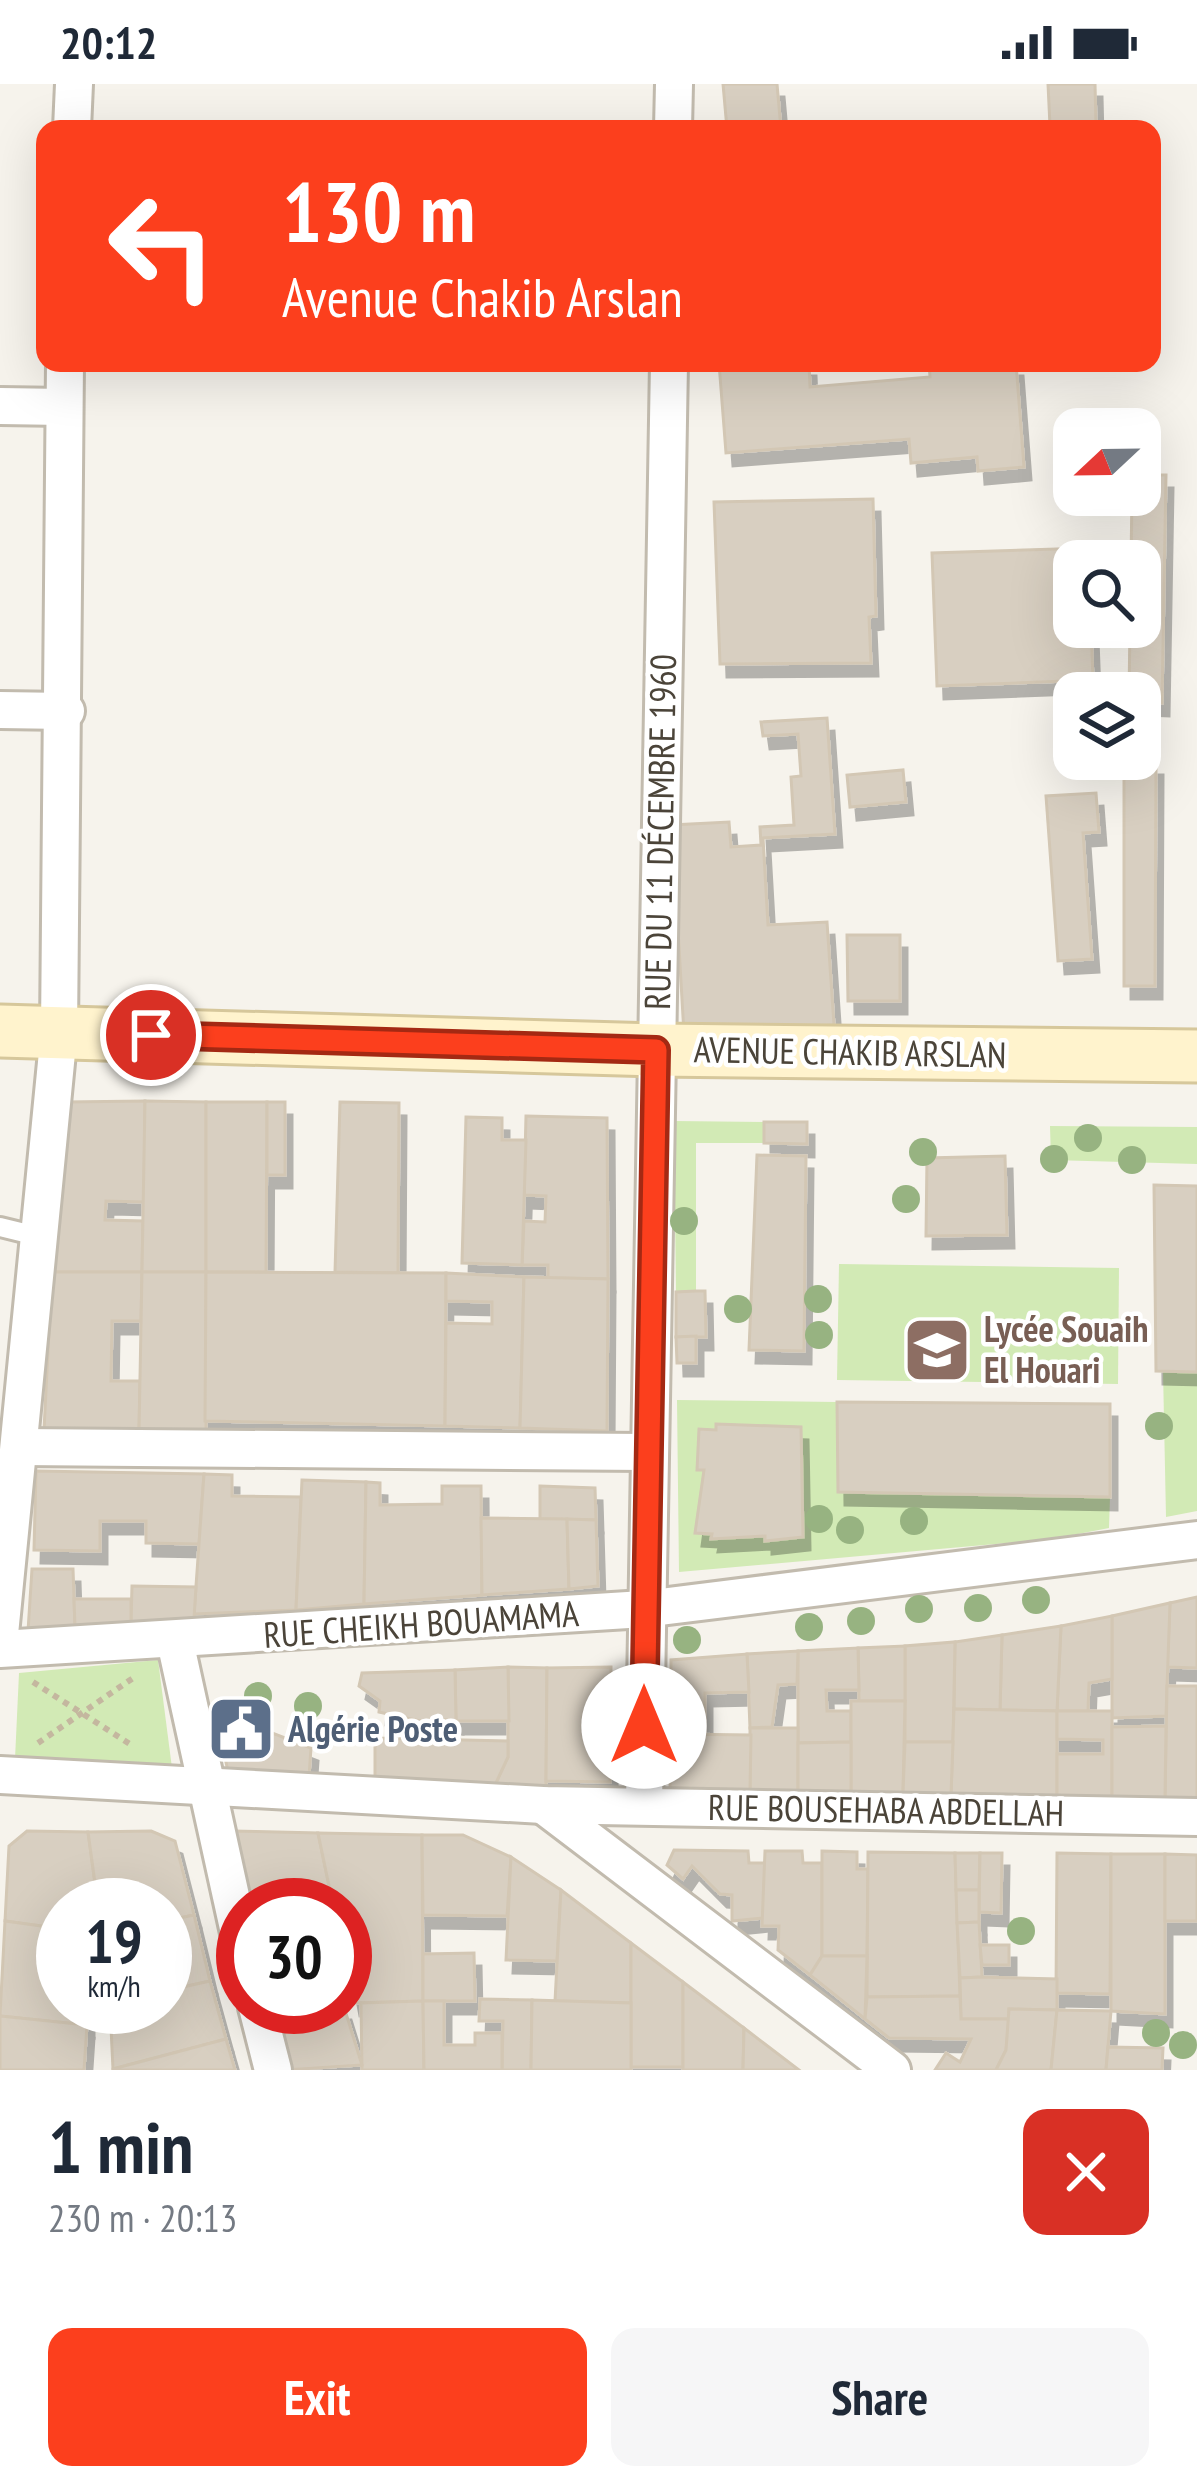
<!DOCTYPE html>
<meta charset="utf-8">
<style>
:root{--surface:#fff;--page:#f6f6f7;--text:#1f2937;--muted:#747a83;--accent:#fc3f1d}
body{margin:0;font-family:"PT Sans Narrow",sans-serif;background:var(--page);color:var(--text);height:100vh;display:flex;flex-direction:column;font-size:45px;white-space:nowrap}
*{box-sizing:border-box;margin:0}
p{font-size:39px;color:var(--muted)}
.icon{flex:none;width:66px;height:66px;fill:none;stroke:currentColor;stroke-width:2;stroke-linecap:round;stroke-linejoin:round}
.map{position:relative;height:1986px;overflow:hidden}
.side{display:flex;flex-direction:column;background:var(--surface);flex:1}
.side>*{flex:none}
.banner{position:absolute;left:36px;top:36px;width:1125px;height:252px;border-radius:24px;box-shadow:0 12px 48px #0002;background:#fc3f1d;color:#fff;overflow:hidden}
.needle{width:78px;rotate:248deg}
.tools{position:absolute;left:1053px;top:324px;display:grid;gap:24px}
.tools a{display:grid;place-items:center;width:108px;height:108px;border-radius:24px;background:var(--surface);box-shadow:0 12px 48px #0002;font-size:60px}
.speed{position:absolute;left:36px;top:1794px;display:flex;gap:24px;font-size:60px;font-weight:700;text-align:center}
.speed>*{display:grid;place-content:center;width:156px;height:156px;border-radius:50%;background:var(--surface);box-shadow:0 12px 48px #0002;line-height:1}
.speed small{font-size:30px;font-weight:400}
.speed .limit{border:18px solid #d22;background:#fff;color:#111}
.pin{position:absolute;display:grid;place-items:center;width:102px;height:102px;color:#fff;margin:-51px;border:6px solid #fff;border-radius:50%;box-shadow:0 3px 12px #0007}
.me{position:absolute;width:132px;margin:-66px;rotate:0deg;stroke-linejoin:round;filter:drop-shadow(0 0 9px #0008)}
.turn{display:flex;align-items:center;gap:42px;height:252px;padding:0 48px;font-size:54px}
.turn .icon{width:156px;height:156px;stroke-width:2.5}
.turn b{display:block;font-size:84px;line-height:102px}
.round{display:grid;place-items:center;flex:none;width:126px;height:126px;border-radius:24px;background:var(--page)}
.overview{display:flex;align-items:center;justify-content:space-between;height:204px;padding:0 48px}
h1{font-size:72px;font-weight:700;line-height:90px}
.primary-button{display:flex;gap:24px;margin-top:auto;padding:24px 48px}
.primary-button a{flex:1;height:138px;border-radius:24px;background:var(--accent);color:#fff;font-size:48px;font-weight:700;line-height:138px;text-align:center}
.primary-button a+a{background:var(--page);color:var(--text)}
.status{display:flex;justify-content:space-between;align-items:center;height:84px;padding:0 60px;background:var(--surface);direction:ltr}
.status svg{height:33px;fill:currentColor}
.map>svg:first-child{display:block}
.green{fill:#d2eab5}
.building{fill:#d8cfc1;stroke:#d3c7b4;stroke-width:3;filter:url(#shadow)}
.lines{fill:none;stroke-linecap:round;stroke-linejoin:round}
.service-casing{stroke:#c2bbae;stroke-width:24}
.minor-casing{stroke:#c2bbae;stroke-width:42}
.secondary-casing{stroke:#d6c79b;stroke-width:57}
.path{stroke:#c4b79f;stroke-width:6;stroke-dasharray:6 6;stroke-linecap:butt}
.service{stroke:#fff;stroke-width:18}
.minor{stroke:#fff;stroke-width:36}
.secondary{stroke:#fff3cd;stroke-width:51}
.tree{fill:#97b381}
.route-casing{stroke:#a42913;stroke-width:30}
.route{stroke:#fc3f1d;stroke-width:21}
.labels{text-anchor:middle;stroke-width:9;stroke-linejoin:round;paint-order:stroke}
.street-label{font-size:36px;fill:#4b4439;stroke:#fff}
.education-label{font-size:36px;font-weight:bold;fill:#785e54;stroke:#fff;text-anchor:start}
.service-label{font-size:36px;font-weight:bold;fill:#4e5e75;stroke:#fff;text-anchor:start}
</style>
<div class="status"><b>20:12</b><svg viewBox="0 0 49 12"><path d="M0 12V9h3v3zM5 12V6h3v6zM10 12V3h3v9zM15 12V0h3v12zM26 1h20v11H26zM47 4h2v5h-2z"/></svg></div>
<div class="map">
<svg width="1197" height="1986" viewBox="0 0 1197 1986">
<defs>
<filter id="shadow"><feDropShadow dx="7" dy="13" stdDeviation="0" flood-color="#0004"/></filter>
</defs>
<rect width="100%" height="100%" fill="#f6f3ec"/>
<g class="green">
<polygon points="674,1037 764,1038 764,1059 696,1059 696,1207 676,1208"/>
<polygon points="1050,1042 1197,1043 1197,1080 1051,1076"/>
<polygon points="839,1180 1119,1184 1118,1300 837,1296"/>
<polygon points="1163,1287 1197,1288 1197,1427 1166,1433"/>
<polygon points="677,1316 837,1318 839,1408 1110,1413 1109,1444 1052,1455 679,1488"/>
<polygon points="158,1576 172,1684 15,1675 19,1589"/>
</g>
<g class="building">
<polygon points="723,0 777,0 781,45 727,45"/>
<polygon points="1048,0 1095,0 1096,41 1050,42"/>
<polygon points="719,279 809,279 810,303 930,293 929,279 1016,279 1024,383 978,387 977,373 911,379 909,355 726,369"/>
<polygon points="1140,391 1166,391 1162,619 1140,618 1140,609 1129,609 1130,543 1140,543 1140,477 1131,477 1132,411 1140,411"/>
<polygon points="873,415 876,532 869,533 871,579 720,580 714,418"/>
<polygon points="1088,464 1089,477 1074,477 1074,543 1091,543 1093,596 937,602 932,469"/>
<polygon points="827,634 835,750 763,754 768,841 827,838 834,941 684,950 672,741 729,738 731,763 761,761 760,743 794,741 791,693 801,692 798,650 763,652 761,638"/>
<polygon points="1124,678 1156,678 1155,902 1124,902"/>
<polygon points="903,686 906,718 850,723 847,691"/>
<polygon points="1096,709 1099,748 1083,749 1092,875 1058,877 1046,712"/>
<polygon points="847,851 900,851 900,917 848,917"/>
<polygon points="145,1017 144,1118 106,1117 105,1136 143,1137 142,1188 52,1188 66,1018"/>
<polygon points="145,1017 206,1018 206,1188 142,1188"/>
<polygon points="206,1018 267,1018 266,1188 206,1188"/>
<rect x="267" y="1018" width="18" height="73"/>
<polygon points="340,1018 399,1019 398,1189 335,1188"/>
<polygon points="526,1032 607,1034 608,1195 548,1194 548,1181 522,1181 524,1137 545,1138 546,1112 524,1111"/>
<polygon points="466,1033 502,1034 502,1056 526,1056 522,1181 462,1179"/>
<polygon points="764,1038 807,1038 807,1060 764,1059"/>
<polygon points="757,1071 806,1072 804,1267 749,1266"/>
<polygon points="1005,1072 1007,1151 926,1152 927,1074"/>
<polygon points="1154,1101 1197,1102 1197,1288 1156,1287"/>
<polygon points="52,1188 142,1188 141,1237 112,1237 111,1297 140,1297 139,1347 44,1346"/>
<polygon points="142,1188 206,1188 206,1347 139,1347"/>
<polygon points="206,1188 446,1189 445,1342 205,1337"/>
<polygon points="446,1189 524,1193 520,1344 445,1342 446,1239 492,1240 492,1218 446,1217"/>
<polygon points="524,1193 608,1195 607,1347 520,1344"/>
<polygon points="696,1207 705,1207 706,1253 676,1253 676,1208"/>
<polygon points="696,1252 696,1279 677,1279 676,1253"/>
<polygon points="837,1318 1110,1320 1110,1413 838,1408"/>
<polygon points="716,1340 801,1343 803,1453 765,1457 765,1452 711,1455 712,1450 695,1449 704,1386 697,1386 699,1345 716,1346"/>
<polygon points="36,1387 204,1390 199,1460 146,1459 146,1437 100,1437 100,1467 34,1466"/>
<polygon points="204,1390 232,1391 232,1412 301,1413 296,1526 194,1530"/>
<polygon points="302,1396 366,1398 364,1520 296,1526"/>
<polygon points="366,1398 380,1399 380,1421 442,1420 442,1402 481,1402 482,1511 364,1520"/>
<polygon points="540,1402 595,1404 596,1436 540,1435"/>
<polygon points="481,1434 567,1435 569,1505 482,1511"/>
<polygon points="567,1435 596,1436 598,1502 569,1505"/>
<polygon points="32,1485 73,1485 75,1543 28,1547"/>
<polygon points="132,1502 196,1503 194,1534 131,1538"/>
<polygon points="1197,1513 1197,1584 1167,1583 1170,1519"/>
<polygon points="74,1515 131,1515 131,1538 75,1543"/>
<polygon points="1170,1519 1166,1632 1112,1634 1112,1532"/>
<polygon points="1112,1532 1112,1595 1089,1599 1088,1627 1057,1627 1061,1542"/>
<polygon points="1061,1542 1057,1627 1000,1626 1002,1551"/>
<polygon points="1002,1551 1000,1626 954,1625 955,1558"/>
<polygon points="955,1558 953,1658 905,1658 905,1562"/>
<polygon points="905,1562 905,1617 859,1617 858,1564"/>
<polygon points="858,1564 859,1606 826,1606 827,1627 851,1627 851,1658 798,1659 798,1567"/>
<polygon points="798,1567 797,1600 778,1601 772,1643 750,1644 747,1570"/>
<polygon points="747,1570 749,1608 705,1609 705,1651 671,1650 671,1576"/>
<polygon points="508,1583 547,1584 546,1703 495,1701 508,1673"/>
<polygon points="508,1583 509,1637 456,1637 455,1586"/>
<polygon points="611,1583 610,1698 546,1697 547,1584"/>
<polygon points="455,1586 456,1637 439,1635 434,1640 379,1628 380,1617 359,1602 362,1589"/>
<polygon points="1167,1602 1197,1602 1197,1715 1165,1714"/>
<polygon points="851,1617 905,1617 903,1709 851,1708"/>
<polygon points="954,1625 1057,1627 1057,1712 951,1710"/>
<polygon points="215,1627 311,1664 309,1692 229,1692"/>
<polygon points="1057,1627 1112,1627 1112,1713 1057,1712 1057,1670 1103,1670 1103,1656 1057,1655"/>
<polygon points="1166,1642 1165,1714 1112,1713 1112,1643"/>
<polygon points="750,1644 798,1644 798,1707 750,1706"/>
<polygon points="671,1650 751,1651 750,1706 670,1704"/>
<polygon points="375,1654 508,1657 508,1673 495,1701 375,1697"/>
<polygon points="851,1658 851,1708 798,1707 798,1659"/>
<polygon points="905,1658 953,1658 951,1710 903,1709"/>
<polygon points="27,1747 88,1748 98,1821 63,1821 63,1845 5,1837 9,1762"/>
<polygon points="151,1747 175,1757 194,1831 165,1837 165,1821 98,1821 88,1748"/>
<polygon points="233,1747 318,1749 333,1821 249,1821"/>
<polygon points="318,1749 422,1751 423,1917 353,1919 345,1875 345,1821 333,1821"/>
<polygon points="422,1751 463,1751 511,1773 507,1832 423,1831"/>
<polygon points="674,1766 748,1767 749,1779 765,1779 763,1834 732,1837 732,1811 720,1810 692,1782 683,1795 667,1781"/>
<polygon points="765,1767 802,1767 803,1779 822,1779 822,1872 810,1891 778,1866 779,1842 762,1842"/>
<polygon points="822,1767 857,1768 857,1785 868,1785 867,1872 822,1872"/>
<polygon points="868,1768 955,1769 960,1912 867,1913"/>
<polygon points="955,1769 980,1769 979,1806 956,1806"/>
<polygon points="980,1769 1002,1769 1001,1829 979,1828"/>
<polygon points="1057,1769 1111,1770 1110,1910 1056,1909"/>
<polygon points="1111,1770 1165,1770 1165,1930 1111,1927"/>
<polygon points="1165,1770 1197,1771 1197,1837 1165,1837"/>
<polygon points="511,1773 561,1806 557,1877 506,1876"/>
<polygon points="561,1806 631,1859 631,1919 555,1917"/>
<polygon points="956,1806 979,1806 979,1838 957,1839"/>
<polygon points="194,1831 210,1897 165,1907 165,1837"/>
<polygon points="5,1837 63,1845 63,1923 87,1923 87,1941 0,1932"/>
<polygon points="979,1838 982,1893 960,1894 957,1839"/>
<polygon points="631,1859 683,1898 683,1983 631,1983"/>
<polygon points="980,1861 1009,1861 1009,1881 982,1881"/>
<polygon points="474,1869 475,1917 423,1917 423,1870"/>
<polygon points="822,1872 867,1872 865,1935 810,1891"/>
<polygon points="982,1893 1057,1895 1057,1926 1009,1925 1009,1935 961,1935 960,1894"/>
<polygon points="210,1897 226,1955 113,1985 110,1923 165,1923 165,1907"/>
<polygon points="683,1898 744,1944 743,1986 683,1986"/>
<polygon points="960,1912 961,1935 1009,1935 1006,1966 996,1986 935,1986 946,1969 960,1978 971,1955 889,1954 865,1935 867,1913"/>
<polygon points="480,1915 532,1916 531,1986 502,1986 503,1937 479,1937"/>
<polygon points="532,1916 631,1919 631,1986 531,1986"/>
<polygon points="423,1917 424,1986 362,1986 361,1919"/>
<polygon points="423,1917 444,1917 444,1961 475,1961 475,1949 502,1949 502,1986 424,1986"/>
<polygon points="271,1923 344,1923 362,1981 285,1986"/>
<polygon points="1009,1925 1057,1926 1051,1986 996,1986 1006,1966"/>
<polygon points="1057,1926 1111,1927 1106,1986 1051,1986"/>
<polygon points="0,1932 87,1941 84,1986 0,1986"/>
<polygon points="744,1944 799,1986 743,1986"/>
<polygon points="226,1955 235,1986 113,1986 113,1985"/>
<polygon points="1108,1963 1163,1964 1162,1986 1106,1986"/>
</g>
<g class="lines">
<g class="service-casing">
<polyline id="service" points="0,1143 41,1153"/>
</g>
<g class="minor-casing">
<g id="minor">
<polyline points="72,45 74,0"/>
<polyline points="673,45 674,0"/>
<polyline points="0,322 64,323"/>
<polyline points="0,626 66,627"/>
<polyline points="21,1363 647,1368"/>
<polyline points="0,1550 59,948 65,279"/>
<polyline points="175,1557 243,1867"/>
<polyline points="0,1565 644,1525 1197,1456"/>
<polyline points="0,1691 543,1721 1197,1733"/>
<polyline points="644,1720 669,279"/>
<polyline points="543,1721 892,1986"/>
<polyline points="257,1923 273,1986"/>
</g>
</g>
<g class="secondary-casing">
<polyline id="secondary" points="0,947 656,966 1197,972"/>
</g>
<g class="path">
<polyline points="33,1598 133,1662"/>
<polyline points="38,1659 136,1592"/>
</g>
<use href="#service" class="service"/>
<use href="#minor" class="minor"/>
<use href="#secondary" class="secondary"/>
</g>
<g class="tree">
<circle cx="1088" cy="1054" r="14"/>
<circle cx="923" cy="1068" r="14"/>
<circle cx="1054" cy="1075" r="14"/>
<circle cx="1132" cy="1076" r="14"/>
<circle cx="906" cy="1115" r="14"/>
<circle cx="684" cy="1137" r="14"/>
<circle cx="818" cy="1215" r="14"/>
<circle cx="738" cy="1225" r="14"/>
<circle cx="819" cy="1251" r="14"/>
<circle cx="1159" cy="1342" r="14"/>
<circle cx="819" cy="1435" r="14"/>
<circle cx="914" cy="1437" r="14"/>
<circle cx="850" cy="1446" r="14"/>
<circle cx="1036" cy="1516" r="14"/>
<circle cx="978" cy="1524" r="14"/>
<circle cx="919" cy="1525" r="14"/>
<circle cx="861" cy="1537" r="14"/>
<circle cx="809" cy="1543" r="14"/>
<circle cx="687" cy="1556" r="14"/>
<circle cx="258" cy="1612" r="14"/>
<circle cx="308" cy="1622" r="14"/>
<circle cx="1021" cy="1847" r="14"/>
<circle cx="1156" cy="1949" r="14"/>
<circle cx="1183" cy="1961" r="14"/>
</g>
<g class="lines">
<g class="route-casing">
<polyline id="route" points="151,951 656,966 644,1642"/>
</g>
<use href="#route" class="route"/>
</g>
<defs>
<g id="school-square" transform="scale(3.45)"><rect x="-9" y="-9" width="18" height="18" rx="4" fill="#8d6e63" stroke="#fff"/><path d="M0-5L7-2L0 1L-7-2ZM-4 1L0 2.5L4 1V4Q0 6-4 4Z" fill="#fff"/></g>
<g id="civic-square" transform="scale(3.45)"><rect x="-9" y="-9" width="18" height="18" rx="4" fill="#5c6f8a" stroke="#fff"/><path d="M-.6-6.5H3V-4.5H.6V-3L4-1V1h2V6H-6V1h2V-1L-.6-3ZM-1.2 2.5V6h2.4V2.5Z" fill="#fff"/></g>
</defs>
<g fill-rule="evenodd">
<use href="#school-square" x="937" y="1266"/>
<use href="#civic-square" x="241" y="1645"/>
</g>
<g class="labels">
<g class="street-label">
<text transform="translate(660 748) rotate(-89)" y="13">RUE DU 11 DÉCEMBRE 1960</text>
<text transform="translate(850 968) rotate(1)" y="13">AVENUE CHAKIB ARSLAN</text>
<text transform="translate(421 1540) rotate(-4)" y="13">RUE CHEIKH BOUAMAMA</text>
<text transform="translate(886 1726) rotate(1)" y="13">RUE BOUSEHABA ABDELLAH</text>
</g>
<g class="education-label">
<text x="984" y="1258">Lycée Souaih<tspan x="984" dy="41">El Houari</tspan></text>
</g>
<g class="service-label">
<text x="288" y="1658">Algérie Poste</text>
</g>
</g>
</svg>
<div class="tools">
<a><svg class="needle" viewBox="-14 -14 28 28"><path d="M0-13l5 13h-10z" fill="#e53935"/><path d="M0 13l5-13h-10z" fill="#747a83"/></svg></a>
<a><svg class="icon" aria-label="search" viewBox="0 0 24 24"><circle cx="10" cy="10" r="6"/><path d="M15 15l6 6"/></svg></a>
<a><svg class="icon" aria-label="layers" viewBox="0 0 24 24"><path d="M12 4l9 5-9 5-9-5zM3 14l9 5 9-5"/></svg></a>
</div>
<div class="speed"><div>19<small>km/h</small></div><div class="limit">30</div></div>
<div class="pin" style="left:151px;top:951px;background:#d93025"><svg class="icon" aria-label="arrive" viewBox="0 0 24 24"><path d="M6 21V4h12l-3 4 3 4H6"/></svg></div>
<svg class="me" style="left:644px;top:1642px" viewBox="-20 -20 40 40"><circle r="19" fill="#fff"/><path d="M0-13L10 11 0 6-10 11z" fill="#fc3f1d"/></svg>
<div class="banner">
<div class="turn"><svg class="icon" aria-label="left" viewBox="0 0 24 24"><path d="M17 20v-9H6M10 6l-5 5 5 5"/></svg><div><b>130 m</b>Avenue Chakib Arslan</div></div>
</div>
</div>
<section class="side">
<div class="overview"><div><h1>1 min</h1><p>230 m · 20:13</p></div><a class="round" style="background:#d93025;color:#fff"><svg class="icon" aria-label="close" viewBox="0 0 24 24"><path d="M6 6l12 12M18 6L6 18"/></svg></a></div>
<div class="primary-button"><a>Exit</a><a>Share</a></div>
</section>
